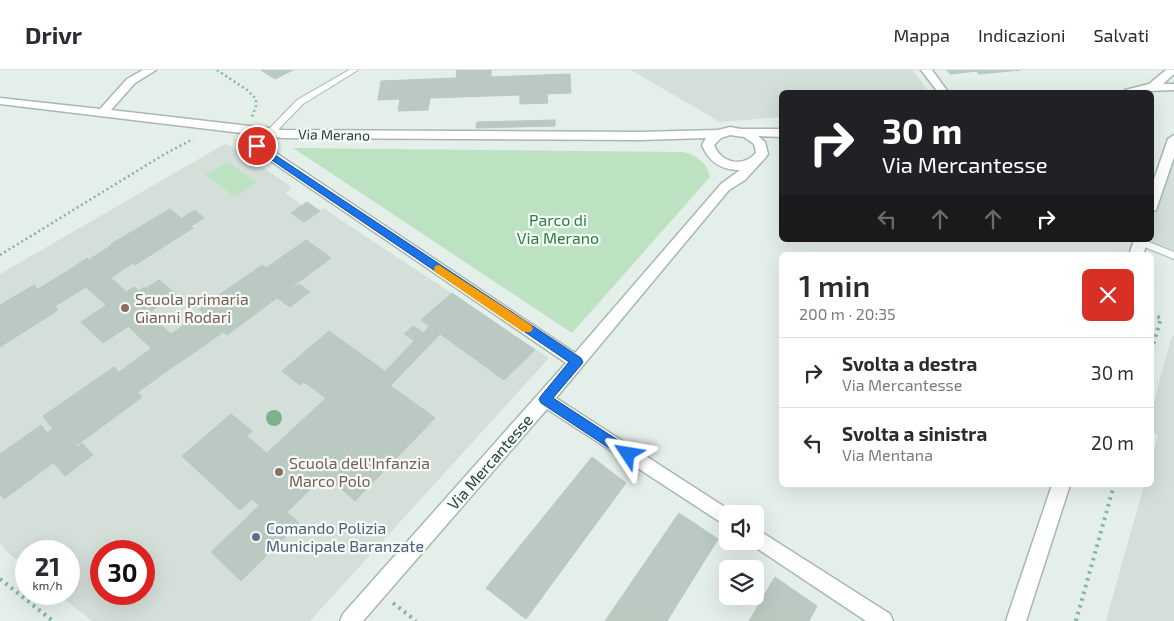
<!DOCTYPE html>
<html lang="it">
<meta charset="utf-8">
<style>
:root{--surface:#fff;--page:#f2f2f3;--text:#2b2b33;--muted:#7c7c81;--line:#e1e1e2}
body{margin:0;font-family:"Exo 2",sans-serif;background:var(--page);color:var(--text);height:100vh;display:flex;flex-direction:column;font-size:19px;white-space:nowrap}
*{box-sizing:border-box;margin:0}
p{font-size:16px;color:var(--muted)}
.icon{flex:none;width:28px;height:28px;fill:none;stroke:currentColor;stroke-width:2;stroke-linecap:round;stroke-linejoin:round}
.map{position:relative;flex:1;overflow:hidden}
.panel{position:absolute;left:779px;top:182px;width:375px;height:235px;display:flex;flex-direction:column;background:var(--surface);border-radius:8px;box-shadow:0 5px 20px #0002}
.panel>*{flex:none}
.banner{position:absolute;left:779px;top:20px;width:375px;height:152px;border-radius:8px;box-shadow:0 5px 20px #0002;background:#202124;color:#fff;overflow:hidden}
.controls{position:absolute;left:719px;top:435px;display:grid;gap:10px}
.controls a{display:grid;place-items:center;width:45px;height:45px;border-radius:8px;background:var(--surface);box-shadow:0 5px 20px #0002;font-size:25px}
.speed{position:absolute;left:15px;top:470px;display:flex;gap:10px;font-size:25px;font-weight:700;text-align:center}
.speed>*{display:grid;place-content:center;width:65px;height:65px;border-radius:50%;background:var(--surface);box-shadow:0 5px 20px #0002;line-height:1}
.speed small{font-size:12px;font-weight:400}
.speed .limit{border:8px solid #d22;background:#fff;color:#111}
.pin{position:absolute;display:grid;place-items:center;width:42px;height:42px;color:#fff;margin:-21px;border:2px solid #fff;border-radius:50%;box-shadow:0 1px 5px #0007}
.me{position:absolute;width:55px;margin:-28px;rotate:303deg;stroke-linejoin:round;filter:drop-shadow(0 0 4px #0008)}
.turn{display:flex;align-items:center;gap:18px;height:105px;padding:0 20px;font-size:22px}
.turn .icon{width:65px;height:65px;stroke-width:2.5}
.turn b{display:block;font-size:35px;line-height:42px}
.lanes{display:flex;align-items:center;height:48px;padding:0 20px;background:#0003;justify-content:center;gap:25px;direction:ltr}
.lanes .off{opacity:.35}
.round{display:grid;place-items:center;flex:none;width:52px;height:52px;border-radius:8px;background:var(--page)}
.overview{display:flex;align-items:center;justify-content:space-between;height:85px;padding:0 20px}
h1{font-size:30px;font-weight:600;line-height:38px}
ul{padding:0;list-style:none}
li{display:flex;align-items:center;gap:15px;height:70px;padding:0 20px;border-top:1px solid var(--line)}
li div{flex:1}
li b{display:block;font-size:19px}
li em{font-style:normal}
header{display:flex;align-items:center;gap:30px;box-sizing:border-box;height:70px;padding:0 25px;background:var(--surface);border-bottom:1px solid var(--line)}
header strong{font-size:24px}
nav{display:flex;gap:28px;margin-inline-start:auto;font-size:18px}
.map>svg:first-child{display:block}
.built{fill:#d3dfd8;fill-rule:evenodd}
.green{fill:#bce2c1}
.building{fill:#bacac2;stroke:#b6cabf}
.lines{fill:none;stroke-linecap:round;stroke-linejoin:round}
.service-casing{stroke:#a7b8b0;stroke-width:2}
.minor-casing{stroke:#a7b8b0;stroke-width:3}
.path-far1{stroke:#82b69f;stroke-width:2.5;stroke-dasharray:2 3;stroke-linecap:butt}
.path{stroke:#82b69f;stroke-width:4;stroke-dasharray:2.5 4.5;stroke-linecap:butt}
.service{fill:#fff;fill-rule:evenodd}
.minor{fill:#fff;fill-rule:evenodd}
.tree{fill:#7db18b}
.route{fill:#1a73e8;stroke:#114b97}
.slow{fill:#f59e0b}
.education-dot{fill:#8d6e63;stroke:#f6fbf8;stroke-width:2}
.service-dot{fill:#5c6f8a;stroke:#f6fbf8;stroke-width:2}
.labels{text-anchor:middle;stroke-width:4.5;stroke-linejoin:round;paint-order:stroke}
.far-street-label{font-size:14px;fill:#224336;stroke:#f6fbf8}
.park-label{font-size:16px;fill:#287e3e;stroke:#f6fbf8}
.education-label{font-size:16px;fill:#785e54;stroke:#f6fbf8;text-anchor:start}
.street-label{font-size:16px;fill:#224336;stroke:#f6fbf8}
.service-label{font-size:16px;fill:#4e5e75;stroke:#f6fbf8;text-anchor:start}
</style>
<header>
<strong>Drivr</strong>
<nav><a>Mappa</a><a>Indicazioni</a><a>Salvati</a></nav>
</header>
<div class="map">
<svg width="1174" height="551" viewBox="0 0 1174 551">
<rect width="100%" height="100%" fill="#e5efe9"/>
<g class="built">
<polygon points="631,0 913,0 929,22 781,22 781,47 720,52"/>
<path d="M227 74 289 115 288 116 291 119 285 123 302 135 307 132 320 141 323 138 549 288 310 551H92L58 524H69V481H26V498L5 480 0 473V204L223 75ZM101 481H144V524H101Z"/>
<polygon points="1174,76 1174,183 1144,170 1151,170 1151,147"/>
<polygon points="1172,265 1174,266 1174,551 1106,551 1144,415 1151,415 1151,389 1158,365 1151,361 1151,343"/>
</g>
<g class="green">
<path d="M293 78 684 82C697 86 707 92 710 107L572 263Z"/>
<polygon points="227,92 257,112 235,127 205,105"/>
</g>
<g class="building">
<polygon points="261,0 293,0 275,9"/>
<polygon points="457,0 491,0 491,7 570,4 571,23 547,24 548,33 520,34 520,25 430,28 428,40 398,41 400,29 378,30 381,11 456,8"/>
<polygon points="947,0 976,0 977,1 950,4"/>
<polygon points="976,0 1021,0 979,4"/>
<polygon points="555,50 555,56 476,58 477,52"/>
<polygon points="307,132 320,141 304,152 291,143"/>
<polygon points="170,139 193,158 135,195 111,174"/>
<polygon points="195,140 204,148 191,156 182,148"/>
<polygon points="306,170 331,188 227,265 223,262 192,284 171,264 203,242 199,239 262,195 266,198"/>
<polygon points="112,175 133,193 110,208 90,189"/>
<polygon points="87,188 106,203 85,216 69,200"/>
<polygon points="69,200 86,217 55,236 58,240 0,277 0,235 34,215 38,219"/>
<polygon points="106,203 126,222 106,235 85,216"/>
<polygon points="159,210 176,224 148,243 126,222 134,217 139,221 144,217 145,219"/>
<polygon points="299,214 310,222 290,237 277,228"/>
<polygon points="126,222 148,243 103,273 81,252"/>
<polygon points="452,223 535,280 504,310 421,250"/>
<polygon points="148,243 173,266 153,280 128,256"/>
<polygon points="413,256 425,264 416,272 404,264"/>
<polygon points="429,256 440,264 390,316 380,307 414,271 416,272 425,264 424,263"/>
<polygon points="329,261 386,302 380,307 388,314 307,392 324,406 287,442 269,426 259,435 252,429 240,440 182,386 231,344 252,361 247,366 267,383 326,328 304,312 300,315 282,301"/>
<polygon points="173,266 192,284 171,298 153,280"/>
<polygon points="151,279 171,298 138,322 142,327 4,429 0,424 0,384 41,355 47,363 53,359 43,346 114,297 119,302"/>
<polygon points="388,314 424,340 344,421 307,392"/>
<polygon points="424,340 435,348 355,431 344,421"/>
<polygon points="82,373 93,385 65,406 53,392 76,376 77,378"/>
<polygon points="592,387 626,413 526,549 486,518"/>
<polygon points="269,426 299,453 241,511 211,482"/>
<polygon points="679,443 718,469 667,551 605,551"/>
<polygon points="775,507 817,536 809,551 749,551"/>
</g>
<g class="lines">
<g class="service-casing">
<g id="service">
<polygon points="349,0 358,0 303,34 273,65 267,65 267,61 297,30"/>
<polygon points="1137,170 1144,170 1174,182 1174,189 1137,174"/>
</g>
</g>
<g class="minor-casing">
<g id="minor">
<path d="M143 0H156L135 13 111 40 283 60 640 62 718 60 730 57 741 59H781V67L758 66 765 72 768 84 766 87 745 110 729 120 556 328 734 443 728 444V457L547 339 363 551H340L343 544 566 293 253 79 251 76 253 73H261L575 283 721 114 740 100C721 100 709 92 702 75L706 68 640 70 283 68 0 34V28L100 39 127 9ZM730 65 744 67 754 74 756 83C742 98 721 93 714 75L721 68Z"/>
<polygon points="921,0 932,0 948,22 938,22"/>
<polygon points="1166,0 1174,0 1174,4 1163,14 1174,14 1174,20 1123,22 1125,20 1149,14"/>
<polygon points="1174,65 1174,87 1157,137 1156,140 1151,141 1151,118 1168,69"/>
<polygon points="1134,170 1148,170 1143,185 1129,185"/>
<polygon points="1052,415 1070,415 1026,551 1006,551"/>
<polygon points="755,458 890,544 893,551 866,551 749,473 748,471 755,471"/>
</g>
</g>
<g class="path-far1">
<polyline points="217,0 247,20 256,29 256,36 252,47"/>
<polyline points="0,185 163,85 193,69"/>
</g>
<g class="path">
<polyline points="1151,244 1161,248 1151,282"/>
<polyline points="0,509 53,551"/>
<polyline points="393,533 416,551"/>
<polyline points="1076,551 1114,415"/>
</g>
<use href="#service" class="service"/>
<use href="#minor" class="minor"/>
</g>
<circle class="tree" cx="274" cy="348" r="8"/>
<polygon class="route" points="257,73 581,288 583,292 581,295 553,328 633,380 634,384 633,388 628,389 624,388 541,333 539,329 541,326 569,292 254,78 254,74"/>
<polygon class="slow" points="439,195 531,255 533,258 531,262 523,262 435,202 434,199 435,196"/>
<g class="education-dot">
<circle cx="125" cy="238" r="5"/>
<circle cx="279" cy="402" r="5"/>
</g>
<circle class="service-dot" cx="256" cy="467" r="5"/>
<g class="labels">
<g class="far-street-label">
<text transform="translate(334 65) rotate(1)" y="5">Via Merano</text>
</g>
<g class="park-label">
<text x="558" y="156">Parco di<tspan x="558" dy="18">Via Merano</tspan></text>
</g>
<g class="education-label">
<text x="135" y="235">Scuola primaria<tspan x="135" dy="18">Gianni Rodari</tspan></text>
<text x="289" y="399">Scuola dell'Infanzia<tspan x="289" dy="18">Marco Polo</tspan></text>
</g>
<g class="street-label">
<text transform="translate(490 392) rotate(-49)" y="6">Via Mercantesse</text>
</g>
<g class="service-label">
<text x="266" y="464">Comando Polizia<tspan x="266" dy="18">Municipale Baranzate</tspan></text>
</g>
</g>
</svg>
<div class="controls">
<a><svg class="icon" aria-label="sound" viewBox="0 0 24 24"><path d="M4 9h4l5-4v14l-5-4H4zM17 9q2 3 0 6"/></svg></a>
<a><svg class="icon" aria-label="layers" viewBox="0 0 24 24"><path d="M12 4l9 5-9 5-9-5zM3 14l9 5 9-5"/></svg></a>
</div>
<div class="speed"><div>21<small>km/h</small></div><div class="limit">30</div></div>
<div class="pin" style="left:257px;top:76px;background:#d93025"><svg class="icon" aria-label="arrive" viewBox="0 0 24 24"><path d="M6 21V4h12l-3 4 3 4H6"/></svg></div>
<svg class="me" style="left:628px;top:384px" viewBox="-20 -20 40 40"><path d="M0-17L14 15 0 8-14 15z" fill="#1a73e8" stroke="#fff" stroke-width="4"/></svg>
<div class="banner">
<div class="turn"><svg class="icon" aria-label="right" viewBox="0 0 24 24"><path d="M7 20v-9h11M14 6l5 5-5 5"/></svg><div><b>30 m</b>Via Mercantesse</div></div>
<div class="lanes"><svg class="icon off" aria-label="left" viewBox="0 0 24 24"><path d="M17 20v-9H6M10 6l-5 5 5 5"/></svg><svg class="icon off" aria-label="ahead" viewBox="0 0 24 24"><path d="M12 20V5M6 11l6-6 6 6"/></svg><svg class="icon off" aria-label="ahead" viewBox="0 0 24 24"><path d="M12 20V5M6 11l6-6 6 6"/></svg><svg class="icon" aria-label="right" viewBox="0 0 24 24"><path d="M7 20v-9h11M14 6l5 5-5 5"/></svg></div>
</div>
<section class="panel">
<div class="overview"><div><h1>1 min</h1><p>200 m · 20:35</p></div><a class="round" style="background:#d93025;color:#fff"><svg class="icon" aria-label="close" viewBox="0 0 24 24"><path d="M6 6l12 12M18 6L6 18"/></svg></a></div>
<ul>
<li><svg class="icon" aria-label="right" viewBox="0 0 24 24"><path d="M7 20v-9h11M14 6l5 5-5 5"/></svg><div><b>Svolta a destra</b><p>Via Mercantesse</p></div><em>30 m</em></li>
<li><svg class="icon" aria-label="left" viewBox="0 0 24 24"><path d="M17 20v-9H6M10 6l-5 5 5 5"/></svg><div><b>Svolta a sinistra</b><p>Via Mentana</p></div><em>20 m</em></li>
</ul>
</section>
</div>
